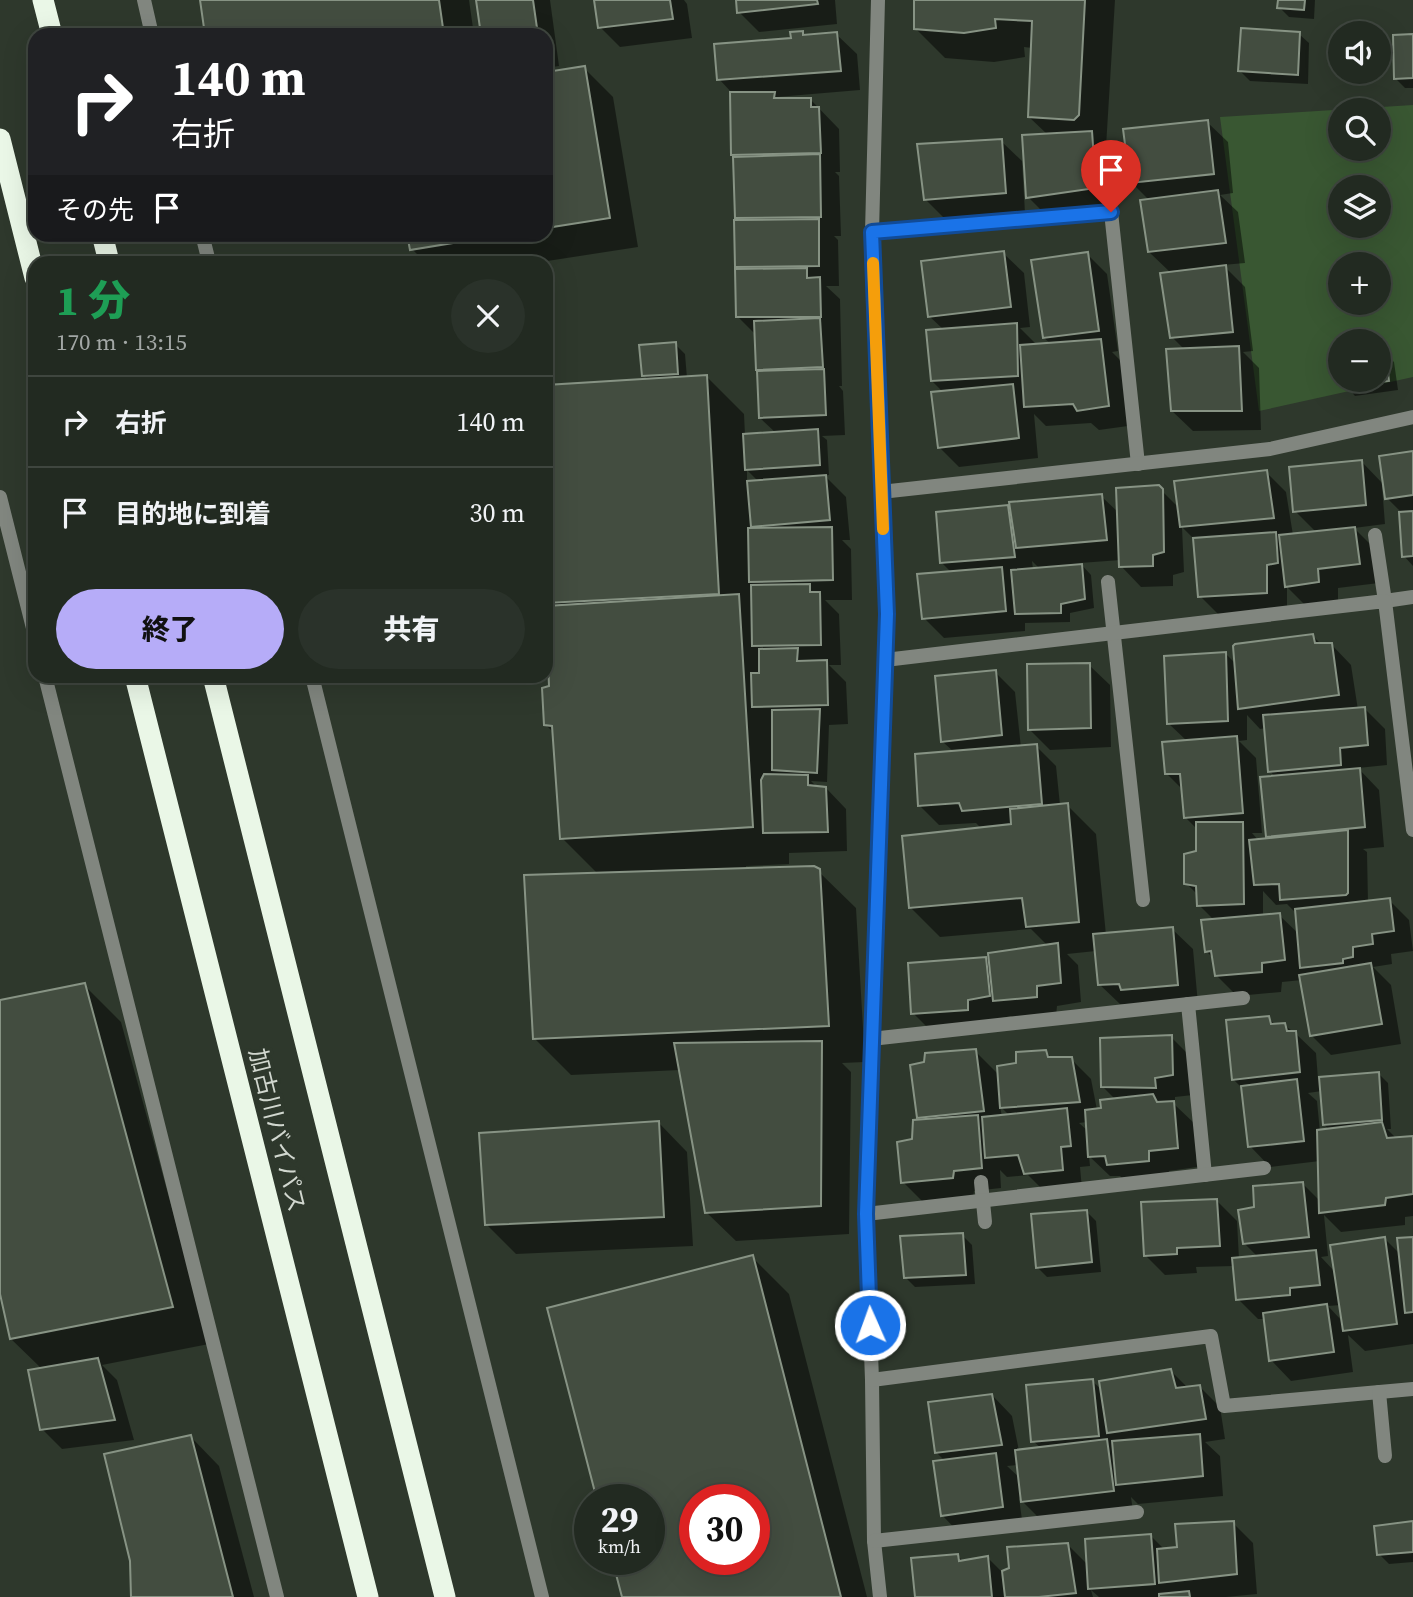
<!DOCTYPE html>
<html lang="ja">
<meta charset="utf-8">
<style>
:root{--surface:#222a21;--page:#2a322a;--text:#f1f3f6;--muted:#a2a7a5;--line:#3f463f;--accent:#b6acf8}
body{margin:0;font-family:"Source Serif 4","Noto Sans JP",serif;background:var(--page);color:var(--text);height:100vh;display:flex;flex-direction:column;font-size:26px;white-space:nowrap}
*{box-sizing:border-box;margin:0}
p{font-size:23px;color:var(--muted)}
.icon{flex:none;width:38px;height:38px;fill:none;stroke:currentColor;stroke-width:2;stroke-linecap:round;stroke-linejoin:round}
.map{position:relative;flex:1;overflow:hidden}
.details{position:absolute;left:28px;top:256px;width:525px;height:427px;display:flex;flex-direction:column;background:var(--surface);border-radius:21px;box-shadow:0 7px 28px #0002,0 0 0 2px var(--line)}
.details>*{flex:none}
.banner{position:absolute;left:28px;top:28px;width:525px;height:214px;border-radius:21px;box-shadow:0 7px 28px #0002,0 0 0 2px var(--line);background:#202124;color:#fff;overflow:hidden}
.tools{position:absolute;left:1328px;top:21px;display:grid;gap:14px}
.tools a{display:grid;place-items:center;width:63px;height:63px;border-radius:50%;background:var(--surface);box-shadow:0 7px 28px #0002,0 0 0 2px var(--line);font-size:35px}
.speed{position:absolute;left:574px;top:1484px;display:flex;gap:14px;font-size:35px;font-weight:700;text-align:center}
.speed>*{display:grid;place-content:center;width:91px;height:91px;border-radius:50%;background:var(--surface);box-shadow:0 7px 28px #0002,0 0 0 2px var(--line);line-height:1}
.speed small{font-size:18px;font-weight:400}
.speed .limit{border:10px solid #d22;background:#fff;color:#111}
.pin{position:absolute;display:grid;place-items:center;width:60px;height:60px;color:#fff;margin:-72px -30px;border-radius:50% 50% 50% 0;rotate:-45deg;box-shadow:0 0 7px #0007}
.pin .icon{rotate:45deg}
.me{position:absolute;width:77px;margin:-38px;rotate:358deg;stroke-linejoin:round;filter:drop-shadow(0 0 5px #0008)}
.turn{display:flex;align-items:center;gap:24px;height:147px;padding:0 28px;font-size:32px}
.turn .icon{width:91px;height:91px;stroke-width:2.5}
.turn b{display:block;font-size:49px;line-height:60px}
.then{display:flex;align-items:center;height:66px;padding:0 28px;background:#0003;gap:14px;font-size:26px}
.round{display:grid;place-items:center;flex:none;width:74px;height:74px;border-radius:37px;background:var(--page)}
.headline{display:flex;align-items:center;justify-content:space-between;height:119px;padding:0 28px}
h1{font-size:42px;font-weight:800;line-height:52px;color:#1e9e55}
.button{display:flex;gap:14px;margin-top:auto;padding:14px 28px}
.button a{flex:1;height:80px;border-radius:42px;background:var(--accent);color:#111;font-size:28px;font-weight:800;line-height:80px;text-align:center}
.button a+a{background:var(--page);color:var(--text)}
ul{padding:0;list-style:none}
li{display:flex;align-items:center;gap:21px;height:91px;padding:0 28px;border-top:2px solid var(--line)}
li div{flex:1}
li b{display:block;font-size:26px}
li em{font-style:normal}
.map>svg:first-child{display:block}
.green{fill:#395732;fill-rule:evenodd}
.shadow{fill:#0007;fill-rule:evenodd}
.building{fill:#434d40;stroke:#879384;stroke-width:2;fill-rule:evenodd}
.lines{fill:none;stroke-linecap:round;stroke-linejoin:round}
.street{stroke:#81867f;stroke-width:14}
.highway{stroke:#eaf7e7;stroke-width:21}
.route-casing{stroke:#114b97;stroke-width:18}
.route{stroke:#1a73e8;stroke-width:12}
.slow{stroke:#f59e0b;stroke-width:12}
.labels{text-anchor:middle;stroke-width:7;stroke-linejoin:round;paint-order:stroke}
.street-label{font-size:24px;fill:#d1d7cf;stroke:#2e382c}
</style>
<div class="map">
<svg width="1413" height="1597" viewBox="0 0 1413 1597">
<rect width="100%" height="100%" fill="#2e382c"/>
<path class="green" d="M1413 105V377L1259 411 1220 117ZM1340 110H1379V149H1340ZM1340 187H1379V226H1340ZM1340 264H1379V303H1340ZM1340 341H1379V380H1340Z"/>
<g class="shadow">
<polygon points="202,0 469,0 474,35 207,35"/>
<polygon points="478,0 550,0 559,66 546,68 546,35 483,35"/>
<polygon points="596,0 684,0 687,4 692,38 620,47 600,27"/>
<polygon points="738,0 835,0 837,24 759,32 739,12"/>
<polygon points="916,0 1115,0 1106,147 1112,153 1116,207 1048,217 1028,197 1048,135 1029,117 1032,48 1024,47 1025,57 994,62 945,58 915,28"/>
<polygon points="1279,0 1315,0 1314,19 1289,17 1279,7"/>
<path d="M802 33 806 36 836 34 857 54 860 90 777 97 780 100 810 99 839 129 840 172H835L839 176 841 236H834L838 240 839 286H826L840 299 842 386H839L843 391 845 435 822 436 827 440 829 475H824L846 497 850 540H842L851 549 852 600H825L839 614 841 665H829L846 682 848 724 829 725 827 782 811 781 818 788H826L846 809 847 851 789 853V864L746 866V870L818 871 856 908 865 1062 842 1063 851 1072 849 1234 736 1241 706 1212 680 1070 571 1075 534 1038 598 874 562 838 555 734 545 724 551 688 548 641H546V387L649 380 643 375 675 344 685 354 687 378 707 377 744 414 745 435 776 433 760 418 762 373 758 369 756 335 738 317 741 270 737 266 741 222 737 218 732 93 719 79ZM747 470 759 482 747 483ZM750 523 757 530H750Z"/>
<polygon points="1299,34 1309,43 1308,84 1250,81 1240,71"/>
<polygon points="1413,36 1413,88 1405,88 1395,78"/>
<polygon points="584,68 613,97 638,247 541,262 425,262 412,249 409,234 546,234 546,74"/>
<polygon points="1207,122 1228,142 1233,193 1220,195 1238,212 1245,263 1223,265 1245,287 1253,351 1243,352 1259,368 1261,430 1193,431 1172,411 1185,350 1172,337 1171,273 1149,252 1150,201 1131,182"/>
<polygon points="1001,141 1022,161 1025,213 946,220 926,200"/>
<polygon points="1003,253 1024,273 1030,327 1020,328 1037,345 1051,344 1044,338 1087,254 1107,274 1118,351 1112,352 1121,361 1128,426 1099,430 1091,423 1046,426 1034,414 1038,458 959,467 939,447 944,393 932,381 944,330 929,316"/>
<polygon points="1379,352 1384,352 1394,362 1398,390 1355,396 1346,386 1345,380 1379,380"/>
<path d="M1413 453V566L1404 556 1401 512 1387 498 1385 486H1382L1385 524 1354 528 1375 549 1379 583 1338 588V602L1306 606 1287 587V612L1220 616 1200 596 1195 540 1182 527 1184 572 1173 575V586L1141 587 1121 566V560L1080 563 1091 575 1094 608 1070 613V622L1025 623V631L944 638 924 618 952 573 941 562 1008 507 1013 512 1101 496 1119 513 1158 487 1179 508 1266 472 1286 492 1293 535 1317 533 1295 511 1362 462 1385 486ZM1032 561 1040 569H1033Z"/>
<path d="M1312 635 1322 645 1331 644 1351 665 1358 710 1365 709 1385 729 1387 765 1358 768 1379 790 1384 847 1363 849 1367 852 1368 902 1389 900 1409 920 1413 951 1391 954 1392 964 1373 967 1391 985 1401 1044 1331 1055 1311 1035 1302 980 1282 982 1281 992 1237 996 1217 976 1214 959 1206 951 1215 921 1199 905 1198 895 1186 883 1197 852 1198 830 1185 817 1183 790 1166 773 1187 741 1168 723 1226 654 1237 665ZM1247 715 1260 729 1266 728 1269 771 1276 777 1267 836 1271 840 1259 841 1252 833H1262L1256 758 1239 741 1247 740ZM1263 891 1276 905 1287 904 1297 914 1299 934 1279 915 1263 917Z"/>
<polygon points="1089,665 1110,685 1111,747 1050,750 1030,730"/>
<polygon points="995,672 1015,692 1021,748 1036,746 1056,766 1060,805 1067,805 1096,834 1106,935 1172,929 1193,949 1198,1004 1120,1004 1099,984 1096,951 1067,954 1078,965 1081,1002 1057,1006 1056,1016 1015,1020 1011,1016 933,1033 913,1013 986,958 991,963 1048,946 1031,929 940,937 911,908 982,829 976,823 939,825 919,805 955,753 943,742"/>
<polygon points="84,985 121,1022 209,1344 102,1365 117,1380 134,1440 62,1449 42,1429 42,1369 11,1339 0,1285 0,1002"/>
<path d="M1268 1018 1276 1025H1284L1295 1033 1316 1053 1318 1079 1378 1073 1388 1083 1391 1129H1387L1397 1139 1413 1138V1216L1405 1217V1225L1341 1232 1324 1215 1328 1256 1321 1257 1336 1273 1385 1239 1401 1255 1413 1239V1344L1365 1351 1348 1335 1353 1372 1291 1381 1271 1360 1265 1319H1258L1238 1299 1234 1266 1196 1267 1197 1273 1165 1275 1145 1255 1217 1201 1237 1221 1239 1259 1258 1257 1244 1243 1255 1208 1303 1184 1321 1202 1320 1161 1270 1167 1250 1146 1244 1090 1233 1079ZM1322 1091 1324 1125 1330 1130 1320 1132 1317 1101 1308 1093ZM1341 1305 1343 1322 1328 1306Z"/>
<path d="M1171 1037 1191 1057 1193 1095 1175 1097V1105L1194 1123 1197 1167 1169 1171V1180L1129 1185 1120 1176H1110L1089 1156 1090 1166 1080 1167 1082 1189 1046 1193 1028 1175 1007 1177 1000 1170 1001 1188 974 1191 973 1198 923 1202 903 1182 914 1140 922 1121 919 1117 975 1051 999 1075 1045 1051 1053 1059H1071L1091 1079 1097 1110H1103L1116 1100 1102 1086ZM1000 1106 1010 1116 1002 1117ZM1087 1122 1088 1131 1079 1123Z"/>
<polygon points="658,1122 687,1152 693,1246 516,1254 487,1225"/>
<polygon points="1086,1211 1096,1221 1101,1272 1047,1277 1037,1267"/>
<polygon points="962,1235 972,1245 975,1284 915,1287 905,1277"/>
<path d="M752 1257 789 1294 867 1597H624L649 1559ZM695 1500H754V1559H695Z"/>
<path d="M1171 1371 1188 1388 1200 1387 1220 1407 1225 1439 1205 1442 1220 1456 1223 1496 1138 1504 1131 1497 1133 1511 1043 1522 1019 1498 1023 1527 962 1536 942 1515 945 1461 936 1452 992 1395 1012 1416 1019 1451 1041 1448 1033 1441 1092 1381 1102 1390ZM1018 1465 1020 1478 1007 1466Z"/>
<polygon points="190,1436 219,1466 254,1597 133,1597"/>
<polygon points="1233,1523 1253,1543 1257,1594 1226,1597 1099,1597 1091,1590 1093,1597 917,1597 958,1556 964,1562 988,1558 1003,1573 1067,1544 1089,1566 1151,1536 1165,1550 1179,1548"/>
<polygon points="1413,1524 1413,1562 1389,1564 1379,1554"/>
</g>
<g class="building">
<polygon points="200,0 439,0 444,35 205,35"/>
<polygon points="476,0 533,0 538,35 481,35"/>
<polygon points="594,0 670,0 673,19 598,28"/>
<polygon points="736,0 817,0 818,4 737,13"/>
<polygon points="914,0 1085,0 1079,115 1074,120 1028,117 1032,21 995,19 996,28 964,33 914,29"/>
<polygon points="1278,0 1305,0 1304,10 1277,8"/>
<polygon points="1241,28 1300,32 1298,75 1238,71"/>
<polygon points="803,31 803,35 837,32 841,71 717,80 714,44 791,38 790,32"/>
<polygon points="1413,34 1413,78 1394,79 1393,35"/>
<polygon points="585,66 610,218 546,228 546,72"/>
<polygon points="730,92 775,92 774,98 811,98 811,107 819,107 821,153 731,155"/>
<polygon points="1208,120 1214,174 1130,183 1123,129"/>
<polygon points="1092,131 1096,188 1026,198 1022,135"/>
<polygon points="1002,139 1006,193 924,200 917,144"/>
<polygon points="820,154 821,217 735,218 733,157"/>
<polygon points="1218,190 1226,243 1148,252 1140,200"/>
<polygon points="819,219 819,266 735,267 734,220"/>
<polygon points="407,234 508,234 410,250"/>
<polygon points="1004,251 1011,307 928,317 921,261"/>
<polygon points="1088,252 1099,331 1043,338 1031,260"/>
<polygon points="1226,265 1233,332 1170,338 1160,273"/>
<polygon points="807,268 807,278 820,277 821,317 736,317 735,269"/>
<polygon points="820,318 823,367 756,370 754,321"/>
<polygon points="1017,323 1018,376 931,381 926,330"/>
<polygon points="1101,339 1109,406 1077,411 1073,404 1024,407 1020,345"/>
<polygon points="676,342 678,374 642,376 639,345"/>
<polygon points="1239,346 1242,411 1171,411 1166,349"/>
<polygon points="1385,350 1389,381 1344,387 1343,380 1379,380 1379,351"/>
<polygon points="824,369 826,415 759,418 757,371"/>
<polygon points="707,375 719,594 546,603 546,385"/>
<polygon points="1013,384 1019,438 938,448 931,392"/>
<polygon points="818,429 820,465 745,470 743,434"/>
<polygon points="1413,451 1413,495 1385,499 1379,456"/>
<polygon points="1362,460 1366,505 1293,512 1289,467"/>
<polygon points="1267,470 1274,518 1180,527 1174,481"/>
<polygon points="826,475 830,520 751,527 747,481"/>
<polygon points="1159,485 1163,489 1164,552 1153,555 1153,566 1119,567 1116,488"/>
<polygon points="1102,494 1107,540 1016,548 1009,502"/>
<polygon points="1008,505 1015,557 940,563 936,512"/>
<polygon points="1413,511 1413,556 1402,557 1399,512"/>
<polygon points="832,527 833,580 749,582 748,528"/>
<polygon points="1355,527 1360,564 1318,569 1319,582 1285,587 1279,535"/>
<polygon points="1276,532 1278,563 1267,565 1267,593 1198,597 1193,538"/>
<polygon points="1082,564 1085,599 1061,604 1061,613 1015,614 1011,570"/>
<polygon points="1002,567 1006,611 922,619 917,574"/>
<polygon points="810,584 810,592 820,592 821,645 752,646 751,585"/>
<polygon points="739,594 753,827 560,839 552,726 544,725 542,688 549,686 546,606"/>
<polygon points="1313,634 1315,643 1332,643 1339,695 1238,709 1233,646 1235,644"/>
<polygon points="798,648 797,661 827,660 828,705 752,707 751,673 759,673 759,649"/>
<polygon points="1226,652 1228,721 1167,724 1164,656"/>
<polygon points="1090,663 1091,728 1028,730 1027,664"/>
<polygon points="996,670 1002,735 941,742 935,676"/>
<polygon points="1365,707 1368,745 1340,748 1341,765 1268,772 1263,715"/>
<polygon points="820,709 817,773 772,770 772,710"/>
<polygon points="1237,736 1243,813 1184,818 1180,774 1165,774 1162,742"/>
<polygon points="1037,744 1042,804 962,811 959,803 918,806 915,754"/>
<polygon points="1360,768 1365,827 1266,837 1260,777"/>
<polygon points="764,774 808,775 808,785 826,787 828,832 763,833 761,780"/>
<polygon points="1068,803 1079,922 1026,927 1022,898 909,908 902,836 1011,824 1010,809"/>
<polygon points="1196,822 1243,822 1244,904 1197,906 1196,886 1184,884 1184,854 1196,851"/>
<polygon points="1348,830 1348,893 1346,895 1280,900 1279,884 1254,885 1249,840"/>
<polygon points="814,866 820,869 829,1026 533,1039 524,875"/>
<polygon points="1390,898 1394,931 1372,934 1373,944 1353,947 1353,957 1343,959 1343,963 1300,968 1295,909"/>
<polygon points="1280,913 1285,960 1262,963 1262,972 1215,976 1211,951 1205,952 1201,920"/>
<polygon points="1173,927 1178,985 1121,990 1119,984 1098,985 1093,934"/>
<polygon points="1058,943 1061,983 1037,986 1037,997 993,1001 988,953"/>
<polygon points="986,957 990,996 968,1000 968,1010 911,1014 908,963"/>
<polygon points="1371,963 1382,1024 1310,1036 1299,975"/>
<polygon points="85,983 173,1307 10,1339 0,1294 0,1000"/>
<polygon points="1269,1016 1271,1024 1285,1023 1287,1031 1296,1031 1300,1072 1232,1080 1226,1020"/>
<polygon points="1172,1035 1173,1075 1155,1078 1156,1088 1101,1087 1100,1038"/>
<polygon points="822,1041 821,1206 705,1213 674,1043"/>
<polygon points="976,1049 984,1111 917,1118 910,1065 924,1062 925,1053"/>
<polygon points="1046,1050 1048,1057 1072,1057 1080,1102 1000,1108 997,1066 1016,1063 1016,1052"/>
<polygon points="1379,1072 1382,1120 1323,1125 1319,1077"/>
<polygon points="1297,1079 1304,1141 1248,1147 1241,1086"/>
<polygon points="1153,1094 1157,1102 1174,1101 1178,1148 1149,1151 1149,1161 1107,1165 1105,1156 1088,1157 1085,1110 1101,1108 1100,1100"/>
<polygon points="1067,1108 1071,1146 1061,1147 1063,1170 1024,1174 1018,1155 985,1158 982,1117"/>
<polygon points="978,1115 982,1168 954,1171 953,1178 901,1183 897,1142 912,1139 913,1120"/>
<polygon points="659,1121 664,1217 485,1225 479,1133"/>
<polygon points="1382,1122 1387,1138 1413,1136 1413,1194 1386,1198 1385,1205 1319,1213 1317,1130"/>
<polygon points="1303,1182 1309,1237 1243,1244 1238,1210 1254,1207 1253,1186"/>
<polygon points="1217,1199 1220,1246 1177,1248 1177,1254 1144,1256 1141,1202"/>
<polygon points="1087,1210 1092,1262 1036,1268 1031,1214"/>
<polygon points="963,1233 966,1275 904,1278 900,1236"/>
<polygon points="1385,1237 1397,1324 1343,1331 1330,1245"/>
<polygon points="1413,1237 1413,1312 1405,1313 1397,1238"/>
<polygon points="1316,1250 1320,1285 1290,1288 1290,1295 1236,1300 1232,1258"/>
<path d="M753 1255 841 1597H622L612 1559H649V1500H597L547 1308ZM695 1500H754V1559H695Z"/>
<polygon points="1327,1304 1334,1352 1269,1361 1263,1313"/>
<polygon points="98,1358 115,1420 40,1430 28,1370"/>
<polygon points="1171,1369 1176,1388 1200,1385 1206,1419 1107,1433 1099,1381"/>
<polygon points="1093,1379 1099,1436 1031,1442 1026,1385"/>
<polygon points="992,1394 1002,1445 935,1453 928,1402"/>
<polygon points="1200,1434 1203,1476 1116,1485 1112,1441"/>
<polygon points="191,1435 233,1597 131,1597 130,1561 104,1454"/>
<polygon points="1107,1439 1114,1491 1021,1502 1015,1450"/>
<polygon points="996,1453 1003,1507 941,1516 933,1461"/>
<polygon points="1234,1521 1237,1574 1159,1583 1157,1549 1177,1547 1175,1524"/>
<polygon points="1413,1521 1413,1552 1377,1555 1374,1526"/>
<polygon points="1151,1534 1155,1584 1088,1589 1085,1539"/>
<polygon points="1068,1543 1076,1593 1039,1597 1005,1597 1002,1571 1009,1568 1007,1547"/>
<polygon points="958,1554 959,1561 988,1556 992,1597 915,1597 911,1558"/>
<polygon points="1189,1591 1190,1597 1159,1597 1159,1594"/>
</g>
<g class="lines">
<g class="street">
<polyline points="144,0 152,35"/>
<polyline points="878,0 872,232 887,614 866,1214 872,1380 874,1541 880,1597"/>
<polyline points="872,232 1111,212 1138,464"/>
<polyline points="202,234 209,262"/>
<polyline points="881,492 1270,449 1413,417"/>
<polyline points="0,497 35,636"/>
<polyline points="1375,535 1385,601 1413,597"/>
<polyline points="1108,582 1143,900"/>
<polyline points="885,660 1385,601 1413,830"/>
<polyline points="45,676 277,1597"/>
<polyline points="312,676 542,1597"/>
<polyline points="1188,1004 1205,1175"/>
<polyline points="871,1039 1243,998"/>
<polyline points="981,1182 985,1222"/>
<polyline points="866,1214 1264,1168"/>
<polyline points="872,1380 1211,1336 1224,1406 1413,1389"/>
<polyline points="1379,1392 1385,1456"/>
<polyline points="874,1541 1137,1512"/>
</g>
<g class="highway">
<polyline points="43,0 52,35"/>
<polyline points="0,139 35,278"/>
<polyline points="102,234 109,262"/>
<polyline points="135,676 368,1597"/>
<polyline points="213,676 445,1597"/>
</g>
</g>
<g class="lines">
<g class="route-casing">
<polyline id="route" points="870,1325 866,1214 887,614 872,232 1111,212"/>
</g>
<use href="#route" class="route"/>
<polyline class="slow" points="873,263 883,529"/>
</g>
<g class="labels">
<g class="street-label">
<text transform="translate(277 1130) rotate(76)" y="8">加古川バイパス</text>
</g>
</g>
</svg>
<div class="tools">
<a><svg class="icon" aria-label="sound" viewBox="0 0 24 24"><path d="M4 9h4l5-4v14l-5-4H4zM17 9q2 3 0 6"/></svg></a>
<a><svg class="icon" aria-label="search" viewBox="0 0 24 24"><circle cx="10" cy="10" r="6"/><path d="M15 15l6 6"/></svg></a>
<a><svg class="icon" aria-label="layers" viewBox="0 0 24 24"><path d="M12 4l9 5-9 5-9-5zM3 14l9 5 9-5"/></svg></a>
<a>+</a>
<a>−</a>
</div>
<div class="speed"><div>29<small>km/h</small></div><div class="limit">30</div></div>
<div class="pin" style="left:1111px;top:212px;background:#d93025"><svg class="icon" aria-label="arrive" viewBox="0 0 24 24"><path d="M6 21V4h12l-3 4 3 4H6"/></svg></div>
<svg class="me" style="left:870px;top:1325px" viewBox="-20 -20 40 40"><circle r="17" fill="#1a73e8" stroke="#fff" stroke-width="3"/><path d="M0-11L8 9 0 5-8 9z" fill="#fff"/></svg>
<div class="banner">
<div class="turn"><svg class="icon" aria-label="right" viewBox="0 0 24 24"><path d="M7 20v-9h11M14 6l5 5-5 5"/></svg><div><b>140 m</b>右折</div></div>
<div class="then">その先<svg class="icon" aria-label="arrive" viewBox="0 0 24 24"><path d="M6 21V4h12l-3 4 3 4H6"/></svg></div>
</div>
<section class="details">
<div class="headline"><div><h1>1 分</h1><p>170 m · 13:15</p></div><a class="round"><svg class="icon" aria-label="close" viewBox="0 0 24 24"><path d="M6 6l12 12M18 6L6 18"/></svg></a></div>
<ul>
<li><svg class="icon" aria-label="right" viewBox="0 0 24 24"><path d="M7 20v-9h11M14 6l5 5-5 5"/></svg><div><b>右折</b></div><em>140 m</em></li>
<li><svg class="icon" aria-label="arrive" viewBox="0 0 24 24"><path d="M6 21V4h12l-3 4 3 4H6"/></svg><div><b>目的地に到着</b></div><em>30 m</em></li>
</ul>
<div class="button"><a>終了</a><a>共有</a></div>
</section>
</div>
